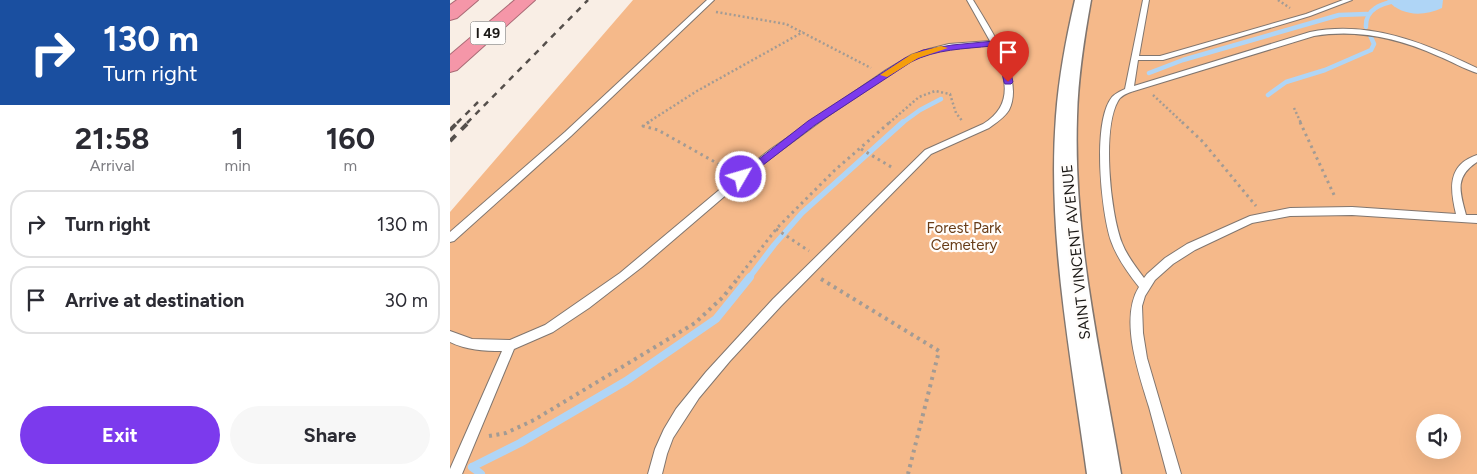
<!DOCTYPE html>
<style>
:root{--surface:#fff;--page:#f7f7f7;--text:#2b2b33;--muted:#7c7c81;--line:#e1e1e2;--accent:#7c3aed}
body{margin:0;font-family:Figtree,sans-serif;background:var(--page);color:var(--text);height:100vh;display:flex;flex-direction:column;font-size:19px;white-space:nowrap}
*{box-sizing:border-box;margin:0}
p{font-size:16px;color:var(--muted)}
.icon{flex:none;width:28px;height:28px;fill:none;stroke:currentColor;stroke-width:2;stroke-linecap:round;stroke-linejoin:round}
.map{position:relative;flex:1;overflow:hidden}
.details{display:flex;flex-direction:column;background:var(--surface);width:450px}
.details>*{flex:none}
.banner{background:#1a4fa0;color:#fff;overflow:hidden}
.buttons{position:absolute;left:966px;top:414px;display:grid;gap:10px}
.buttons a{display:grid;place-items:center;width:45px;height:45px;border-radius:50%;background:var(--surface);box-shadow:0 5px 20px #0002;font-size:25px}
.pin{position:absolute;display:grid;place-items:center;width:42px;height:42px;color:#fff;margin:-51px -21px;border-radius:50% 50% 50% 0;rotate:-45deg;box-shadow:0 0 5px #0007}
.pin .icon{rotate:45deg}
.me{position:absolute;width:55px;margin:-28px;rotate:52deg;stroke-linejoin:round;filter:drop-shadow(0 0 4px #0008)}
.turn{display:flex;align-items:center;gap:18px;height:105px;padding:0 20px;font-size:22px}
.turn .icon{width:65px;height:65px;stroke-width:2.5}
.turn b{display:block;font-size:35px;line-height:42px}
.eta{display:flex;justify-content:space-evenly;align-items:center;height:85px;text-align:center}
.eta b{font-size:30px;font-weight:700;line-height:35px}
.primary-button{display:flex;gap:10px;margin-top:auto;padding:10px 20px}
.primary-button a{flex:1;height:58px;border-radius:30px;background:var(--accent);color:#fff;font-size:20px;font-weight:700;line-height:58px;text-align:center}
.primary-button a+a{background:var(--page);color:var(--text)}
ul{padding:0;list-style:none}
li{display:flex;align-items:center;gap:15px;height:68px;margin:0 10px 8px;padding:0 10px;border:2px solid var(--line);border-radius:20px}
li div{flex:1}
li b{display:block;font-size:19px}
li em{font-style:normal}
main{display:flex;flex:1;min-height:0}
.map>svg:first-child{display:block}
.green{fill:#f5b98a;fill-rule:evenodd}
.water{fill:#afd5f6}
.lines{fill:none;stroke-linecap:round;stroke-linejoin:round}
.stream-far2{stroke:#afd5f6;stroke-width:4.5}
.stream-far1{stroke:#afd5f6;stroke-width:5.5}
.stream{stroke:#afd5f6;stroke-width:8}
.service-casing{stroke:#81766f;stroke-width:2}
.tertiary-casing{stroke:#81766f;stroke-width:3}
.motorway-casing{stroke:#a96a75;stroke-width:2}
.path-far2{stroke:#a39b94;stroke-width:2.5;stroke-dasharray:2 2.5;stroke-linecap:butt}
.path-far1{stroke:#a39b94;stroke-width:3;stroke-dasharray:2.5 4;stroke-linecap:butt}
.path{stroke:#a39b94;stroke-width:4;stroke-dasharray:3 4.5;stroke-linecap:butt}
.service{fill:#fff;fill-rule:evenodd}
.tertiary{fill:#fff;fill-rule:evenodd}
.motorway{fill:#f596a8;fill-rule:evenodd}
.rail-far1{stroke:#554f4b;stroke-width:2.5;stroke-dasharray:6 6;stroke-linecap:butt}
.rail{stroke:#554f4b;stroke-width:4;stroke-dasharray:8 8;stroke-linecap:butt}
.route{fill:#7c3aed;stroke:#51269a}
.slow{fill:#f59e0b}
.labels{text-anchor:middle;stroke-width:4.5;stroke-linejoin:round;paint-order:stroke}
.shield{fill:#fffdfb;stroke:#5f5d5a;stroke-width:1}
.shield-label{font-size:14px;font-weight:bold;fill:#1b1815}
.park-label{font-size:15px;fill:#683c17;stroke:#fffdfb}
.street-label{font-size:15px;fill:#1b1815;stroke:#fffdfb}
</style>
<main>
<section class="details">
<div class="banner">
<div class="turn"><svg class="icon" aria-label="right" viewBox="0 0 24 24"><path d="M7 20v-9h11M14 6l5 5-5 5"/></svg><div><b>130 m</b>Turn right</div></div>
</div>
<div class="eta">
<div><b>21:58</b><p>Arrival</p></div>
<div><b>1</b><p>min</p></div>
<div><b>160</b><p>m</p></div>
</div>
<ul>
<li><svg class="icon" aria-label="right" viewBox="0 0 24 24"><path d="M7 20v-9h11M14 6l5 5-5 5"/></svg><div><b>Turn right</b></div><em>130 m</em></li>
<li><svg class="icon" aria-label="arrive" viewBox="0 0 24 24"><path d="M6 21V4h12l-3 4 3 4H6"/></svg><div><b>Arrive at destination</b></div><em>30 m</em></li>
</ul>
<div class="primary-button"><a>Exit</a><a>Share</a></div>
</section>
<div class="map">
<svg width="1027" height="474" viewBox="0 0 1027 474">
<rect width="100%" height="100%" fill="#f9eee5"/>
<path class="green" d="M183 0H1027V474H0V212ZM975 422H1002V450H975Z"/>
<path class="water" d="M937 0H993L992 8C972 17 952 16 937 0Z"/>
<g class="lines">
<g class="stream-far2">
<path d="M916 27C915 8 932 4 948 0"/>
<polyline points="699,73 733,60 889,15 917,14"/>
<polyline points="818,95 836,82 875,70 921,50 924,44 920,35"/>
<polyline points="452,123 470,110 491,99"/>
</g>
<polyline class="stream-far1" points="299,278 324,245 352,213 453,122"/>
<g class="stream">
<polyline points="22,467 70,443 176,381 266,319 300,277"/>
<polyline points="22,467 31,474"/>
</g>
<g class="service-casing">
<g id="service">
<polygon points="257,0 264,0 121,136 4,241 0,242 0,232 115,132"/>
<path d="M517 0H523C539 27 575 78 559 110 555 117 546 123 539 128L481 154 331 306 280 361 249 398 223 438 217 454 212 474H198L205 449 214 429 226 409 256 372 323 299 475 150 533 124C566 104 555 74 542 45L490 50 467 58 449 68 375 118 311 165 192 267 139 308 103 332 64 349 12 474H0V469L52 351C34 351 16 350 0 342V331L22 339 60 340 95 325 170 273 274 186 321 149 436 70 461 55 479 49 499 44 540 41Z"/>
<path d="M693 0H699L689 56H710L856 14 893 0H902L860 16 713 60H688L684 86 860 32C919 20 975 43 1027 68V73C1014 69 1001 61 988 56 948 38 908 29 864 36L684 91C678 93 671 95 668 101 652 129 660 212 672 243 677 256 686 267 694 278L697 274 715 258 737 244 800 216 840 208 902 207 1006 214C1000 189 997 165 1027 155V162C1004 177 1010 192 1016 215H1027V223L902 215 840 216 802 223 745 250 723 264 705 280 695 296 692 306 693 333 697 358 731 474H717C711 452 705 429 699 407 689 374 669 319 689 287 678 273 667 258 661 241 651 211 642 122 662 97 666 93 671 91 675 89Z"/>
</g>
</g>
<g class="tertiary-casing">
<path id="tertiary" d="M625 0H641C634 39 628 77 627 117 623 237 651 356 671 474H637C621 356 597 235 606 116 609 76 616 39 625 0Z"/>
</g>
<g class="motorway-casing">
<g id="motorway">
<polygon points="7,0 28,0 7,18 0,20 0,5"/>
<polygon points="65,0 85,0 7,70 0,72 0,55"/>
</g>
</g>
<g class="path-far2">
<polyline points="828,0 840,8"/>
<polyline points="266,12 336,24 421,68"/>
<polyline points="703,95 733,123"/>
<polyline points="844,108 851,123"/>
<polyline points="197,123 247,91 353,32"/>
<polyline points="439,123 469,97 485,91 500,94 506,113 513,122"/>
</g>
<g class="path-far1">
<polyline points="199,122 193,126 208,130 279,170"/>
<polyline points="732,122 753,142 806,206"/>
<polyline points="850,122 885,197"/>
<polyline points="411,149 443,168"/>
<polyline points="326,229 359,251"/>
<polyline points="288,278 327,228 385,170 440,122"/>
</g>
<g class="path">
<polyline points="371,279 489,351 458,474"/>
<polyline points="39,436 56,433 84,420 245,323 273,297 289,277"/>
</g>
<use href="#service" class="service"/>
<use href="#tertiary" class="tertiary"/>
<use href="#motorway" class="motorway"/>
<g class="rail-far1">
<polyline points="7,123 28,102"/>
<polyline points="17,123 138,0"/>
</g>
<g class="rail">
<polyline points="0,130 8,122"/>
<polyline points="0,141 19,122"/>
</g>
</g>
<path class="route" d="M544 41C556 47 560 70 563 82L561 84H555L554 82 551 66 542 46C514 49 486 49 461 62L365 125 295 179 291 180 286 177 358 121 455 58 473 50 502 45Z"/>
<polygon class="slow" points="491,46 498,48 468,58 437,77 430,75 462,54"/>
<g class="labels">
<rect class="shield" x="20.5" y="21.5" width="35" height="23" rx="4"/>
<g class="shield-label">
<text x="38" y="38">I 49</text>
</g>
<g class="park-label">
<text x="514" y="233">Forest Park<tspan x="514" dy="17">Cemetery</tspan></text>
</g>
<g class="street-label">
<text transform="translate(626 252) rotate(-96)" y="5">SAINT VINCENT AVENUE</text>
</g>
</g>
</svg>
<div class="buttons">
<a><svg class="icon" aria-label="sound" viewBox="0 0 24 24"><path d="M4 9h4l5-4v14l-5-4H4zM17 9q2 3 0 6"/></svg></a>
</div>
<div class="pin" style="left:558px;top:82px;background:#d93025"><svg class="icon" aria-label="arrive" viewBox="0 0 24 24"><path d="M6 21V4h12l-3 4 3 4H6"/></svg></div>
<svg class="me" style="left:291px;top:177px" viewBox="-20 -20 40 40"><circle r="17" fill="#7c3aed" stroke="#fff" stroke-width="3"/><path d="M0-11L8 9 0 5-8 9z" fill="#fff"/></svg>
</div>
</main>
